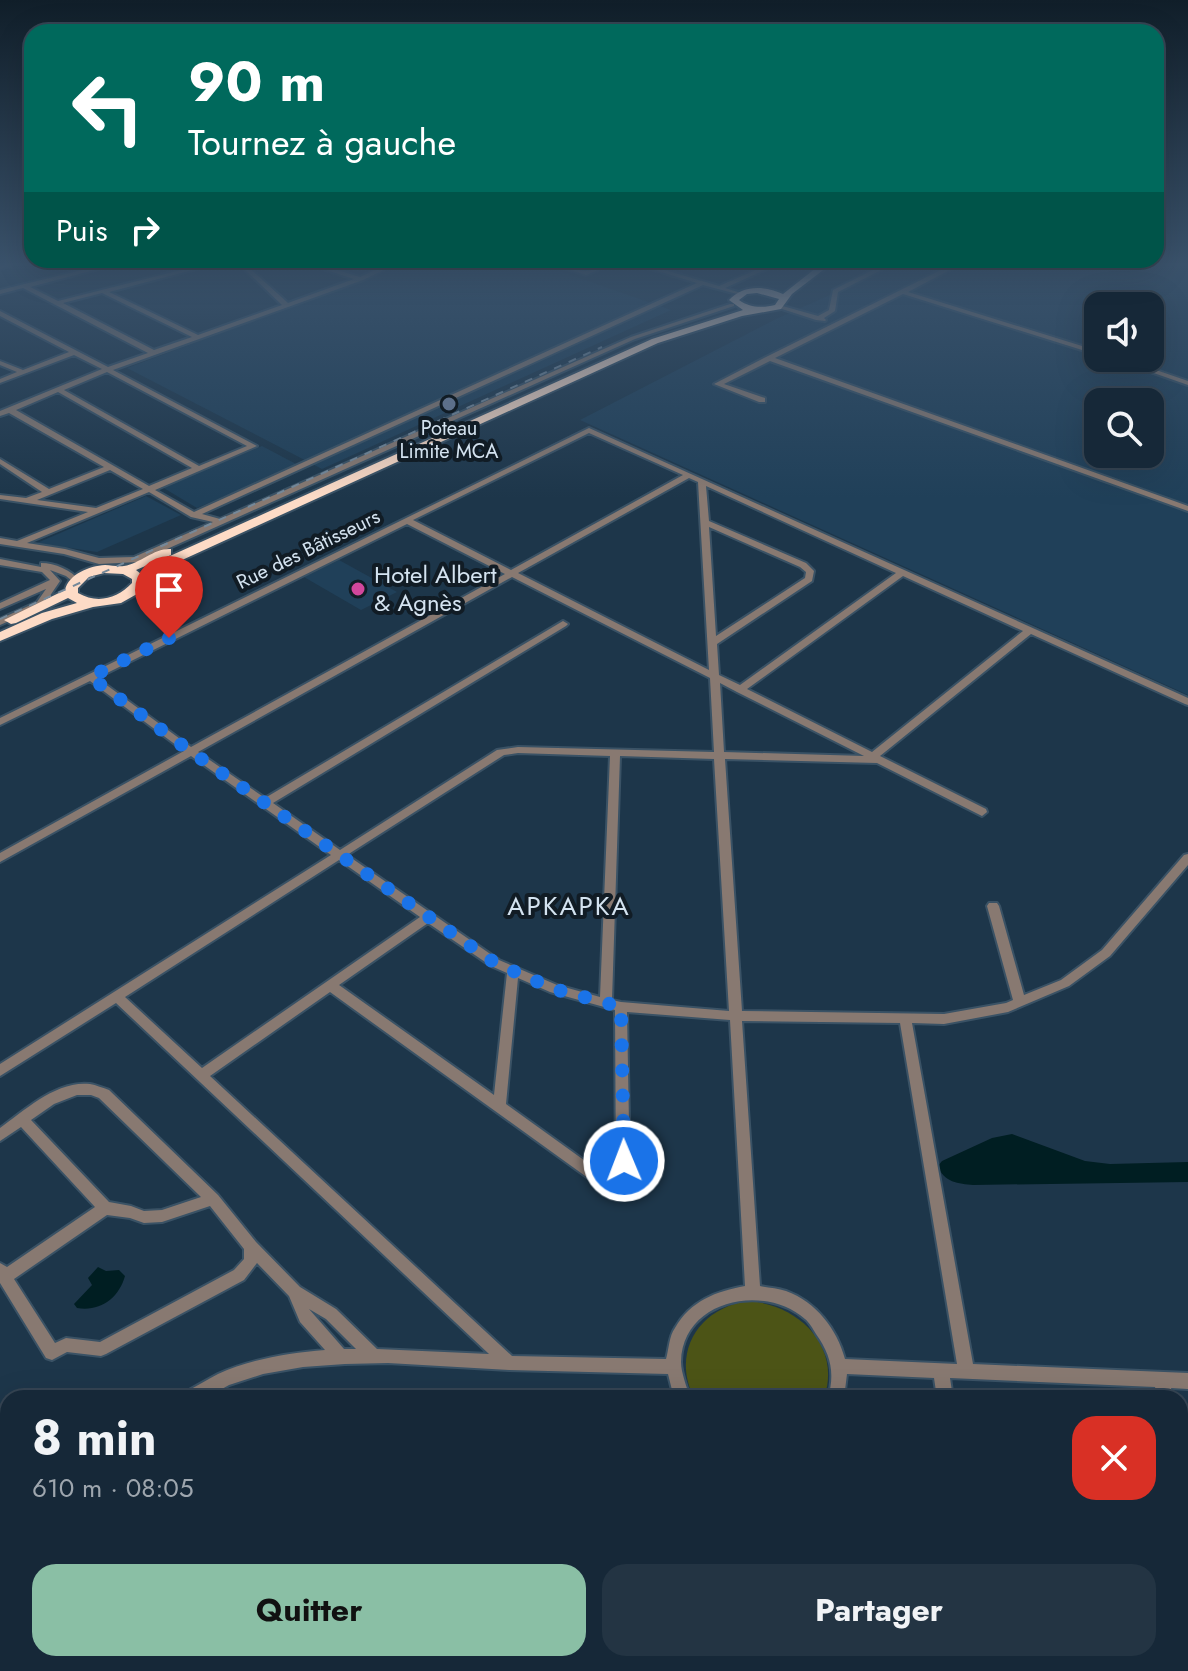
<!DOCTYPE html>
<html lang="fr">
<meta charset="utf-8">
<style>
:root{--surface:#162838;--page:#233443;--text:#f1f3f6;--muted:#9ea6ae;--line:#354453;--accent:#8abfa5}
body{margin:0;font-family:Jost,sans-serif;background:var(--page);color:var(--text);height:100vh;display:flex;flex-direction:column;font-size:30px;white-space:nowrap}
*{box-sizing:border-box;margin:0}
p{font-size:26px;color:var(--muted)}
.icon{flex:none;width:44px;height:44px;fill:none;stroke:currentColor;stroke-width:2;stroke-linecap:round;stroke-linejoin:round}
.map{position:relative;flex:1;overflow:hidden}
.side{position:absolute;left:0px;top:1390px;width:1188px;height:282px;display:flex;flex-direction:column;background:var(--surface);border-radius:24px 24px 0 0;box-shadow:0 8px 32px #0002,0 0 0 2px var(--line)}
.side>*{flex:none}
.guide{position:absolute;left:24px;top:24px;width:1140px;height:244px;border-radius:24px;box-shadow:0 8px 32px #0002,0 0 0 2px var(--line);background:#00695c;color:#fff;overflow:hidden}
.tools{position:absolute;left:1084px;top:292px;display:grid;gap:16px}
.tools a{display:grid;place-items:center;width:80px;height:80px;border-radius:16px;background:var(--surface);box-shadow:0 8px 32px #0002,0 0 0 2px var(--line);font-size:40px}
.pin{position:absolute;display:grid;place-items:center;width:68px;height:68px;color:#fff;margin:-82px -34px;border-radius:50% 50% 50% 0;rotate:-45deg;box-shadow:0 0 8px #0007}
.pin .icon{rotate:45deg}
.me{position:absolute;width:88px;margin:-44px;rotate:359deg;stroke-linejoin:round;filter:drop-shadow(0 0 6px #0008)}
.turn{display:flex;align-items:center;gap:28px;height:168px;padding:0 32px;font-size:36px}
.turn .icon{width:104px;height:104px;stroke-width:2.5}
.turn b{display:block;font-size:56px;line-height:68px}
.then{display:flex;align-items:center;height:76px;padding:0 32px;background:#0003;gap:16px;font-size:30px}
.round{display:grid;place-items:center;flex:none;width:84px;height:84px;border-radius:24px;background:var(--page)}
.overview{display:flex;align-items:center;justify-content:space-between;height:136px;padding:0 32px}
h1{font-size:48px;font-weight:700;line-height:60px}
.primary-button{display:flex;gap:16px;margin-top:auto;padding:16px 32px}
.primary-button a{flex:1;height:92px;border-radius:24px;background:var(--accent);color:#111;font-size:32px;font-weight:700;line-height:92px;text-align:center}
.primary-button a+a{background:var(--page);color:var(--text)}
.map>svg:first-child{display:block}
.built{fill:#204059;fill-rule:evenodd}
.green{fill:#4c5416}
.water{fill:#001e22}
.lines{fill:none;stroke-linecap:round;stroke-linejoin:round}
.minor-casing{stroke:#3a5265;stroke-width:4}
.highway-casing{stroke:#3a5265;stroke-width:4}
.minor{fill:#887971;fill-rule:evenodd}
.highway{fill:#fddbc6;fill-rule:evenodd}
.rail{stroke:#75899a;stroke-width:2;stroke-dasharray:8 8;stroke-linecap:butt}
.route{stroke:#1a73e8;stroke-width:14;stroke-dasharray:0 25.2}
.service-dot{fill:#5c6f8a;stroke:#111c25;stroke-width:3}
.hotel-dot{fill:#d1479c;stroke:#111c25;stroke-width:3}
.labels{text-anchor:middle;stroke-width:8;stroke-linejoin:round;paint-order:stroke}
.far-poi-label{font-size:20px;fill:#d4e3f0;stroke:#111c25}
.far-street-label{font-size:20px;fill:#d4e3f0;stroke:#111c25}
.poi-label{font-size:24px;fill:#d4e3f0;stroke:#111c25;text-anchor:start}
.neighbourhood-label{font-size:26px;letter-spacing:2px;fill:#d4e3f0;stroke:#111c25}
</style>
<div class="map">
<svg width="1188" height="1671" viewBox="0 0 1188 1671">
<rect width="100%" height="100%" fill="#1d364a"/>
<g class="built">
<polygon points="407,264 539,264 671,310 322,469 127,368"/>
<path d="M899 264H1188V695L580 420 774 320ZM1098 306H1150V358H1098ZM1098 402H1150V454H1098Z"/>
<polygon points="262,446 298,465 197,508 162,487"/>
<polygon points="146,496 181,515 97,552 37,543"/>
<polygon points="339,560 397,592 361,610 304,577"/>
</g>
<path class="green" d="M748 1301C798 1304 842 1346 824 1398H694C671 1352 699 1308 748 1301Z"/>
<g class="water">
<path d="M1012 1134 1085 1161 1110 1164 1188 1162V1182L973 1185C959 1184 943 1182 938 1166L942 1161 992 1138Z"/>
<path d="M98 1267 106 1271 119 1270 125 1276C119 1298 100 1312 77 1308L74 1304 92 1285 88 1278Z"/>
</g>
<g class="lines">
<g class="minor-casing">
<g id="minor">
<polygon points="4,264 14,264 0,269 0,265"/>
<path d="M107 264H117L30 287 58 301 205 264H215L109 292 198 335 282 305 239 264H245L288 303 354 279 308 264H317L360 277 388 264H396L363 280 113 370 257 446 155 490 194 512 697 283 635 264H644L719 286 770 264H778L725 288 741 293V295L703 285 202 514 220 519 631 337 730 304H734V306L635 339 138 562 99 564 64 554 0 544V538L17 541 88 512 0 499V495L26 498 42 492 0 464V459L49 489 104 467 9 413 0 416V411L102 369 74 355 0 383V379L17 372 0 365V361L23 370 69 352 0 316V311L108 367 148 353 23 288 0 294V290ZM102 293 192 337 154 350 63 303ZM107 372 247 446 199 466 64 390ZM58 392 192 468 149 486 16 410ZM110 470 143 489 96 508 37 500ZM149 492 191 517 213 522 134 557 99 558 65 549 27 543Z"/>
<path d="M552 264C564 264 577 271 586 271 595 271 602 264 612 264L586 275Z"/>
<polygon points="885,264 893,264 838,292 835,311 824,318 826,320 825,321 816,320 776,307 779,305 818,316 829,310 833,290"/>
<polygon points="953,264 961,264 908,292 1098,351 1098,355 903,294 775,358 1188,506 1188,511 770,361 724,384 765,398 765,402 759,402 714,384 766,357"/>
<polygon points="1111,358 1121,358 1188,381 1188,385"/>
<path d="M589 428 1188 698V705L1185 704 1031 634 880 756 986 809 987 812 982 816 877 763 725 759 742 1011 944 1014 1006 1003 1013 1000 987 906 989 903H997L999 906 1024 995 1061 980 1102 950 1184 855 1188 854V865L1110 956 1069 986 1008 1012 944 1024 912 1023 973 1364 1188 1373V1389L1171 1388 1174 1398H1158L1155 1387 950 1378 953 1398H937L934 1378 847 1374 844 1398H828C835 1373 831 1355 816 1334 813 1329 809 1322 805 1319 764 1283 682 1300 681 1362 681 1373 687 1387 690 1398H674L668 1374 509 1370 388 1363 345 1364 303 1367 263 1374 229 1385 206 1398H182L184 1393C196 1386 207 1380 218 1374 251 1359 289 1353 325 1350L300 1322 289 1296 257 1263 244 1280 106 1354 101 1356 67 1352 52 1360 46 1358 0 1283V1263L7 1267 95 1207 21 1127 0 1141V1128C25 1110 57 1080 90 1084 96 1085 103 1088 109 1090L218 1195 256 1242 300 1287 336 1309 377 1349 489 1354 116 1003 0 1076V1064L331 855 191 756 0 862V853L184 751 90 681 0 725V718ZM589 433 683 475 511 570 413 520ZM689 478 698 482 709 670 518 573ZM706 486 896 573 740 685 719 675 717 644 812 581 814 571 806 563 709 521ZM407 524 505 574 191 747 97 678ZM709 527 800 567 806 572 805 578 716 636ZM903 576 1023 631 872 752 747 689ZM512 577 710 678 714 752 518 747 497 750 340 850 273 803 566 626 568 624 563 621 265 798 198 752ZM720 683 737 692 864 756 724 752ZM518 753 610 756 600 997 557 985 499 960 347 855 504 755ZM620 756 714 759 729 1011 621 1002 612 1000ZM339 860 420 917 202 1068 125 997ZM428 923 491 966 507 973 494 1095 339 985ZM518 978 550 992 615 1010 616 1180 613 1181 506 1104ZM330 992 606 1191 611 1193 626 1189 630 1180 627 1012 730 1020 745 1286C717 1291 690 1301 675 1328 669 1336 669 1349 666 1359L512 1356 210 1076ZM742 1021 900 1023 957 1364 845 1359C837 1329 816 1302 786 1291 778 1288 769 1288 760 1286ZM77 1095H91L99 1098 201 1197 162 1210 144 1211 131 1206 109 1202 31 1120 54 1104ZM210 1206 244 1249V1259L234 1270 100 1342 66 1338 55 1343 14 1279 107 1215 130 1218 144 1223 162 1222ZM309 1309 326 1319 356 1349H344Z"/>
<path d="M0 559 41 567V563C55 563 71 570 80 581L76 584 66 576 50 570 60 581 43 606 0 625V619L37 602 46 589 0 609V603L50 580 42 572 0 565Z"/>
<polygon points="1180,1437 1186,1439 1188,1445 1188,1481 1182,1479 1180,1474"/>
<polygon points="0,1443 8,1448 8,1470 0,1465"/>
<polygon points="8,1538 8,1558 0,1563 0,1543"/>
<polygon points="119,1664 137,1664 140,1671 122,1671"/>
<polygon points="175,1664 197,1664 194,1671 172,1671"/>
<rect x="765" y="1664" width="18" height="7"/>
<polygon points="983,1664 1001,1664 1002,1671 984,1671"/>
</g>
</g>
<g class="highway-casing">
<path id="highway" d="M821 264H831L792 294 781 309 742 316 658 343 169 566 144 583 137 594 121 603 93 607 52 619 0 641V632L42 613 77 603 68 598 16 623 11 624 4 620 65 590C69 574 89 566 105 565 111 565 118 567 124 566 141 563 154 548 171 549V555L136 570 141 574 161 560 652 339 743 310 729 300C744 284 765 286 783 294ZM757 293 779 299 775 305C762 308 750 308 739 300L747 294ZM104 573 123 574 132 579V583C117 599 97 604 78 593V588L89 577Z"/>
</g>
<use href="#minor" class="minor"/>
<use href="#highway" class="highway"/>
<polyline class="rail" points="0,619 602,347"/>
</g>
<linearGradient id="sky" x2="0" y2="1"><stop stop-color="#101e29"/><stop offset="0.53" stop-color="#3a526b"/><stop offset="1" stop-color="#3a526b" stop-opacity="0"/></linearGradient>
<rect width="1188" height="498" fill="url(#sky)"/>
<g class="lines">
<polyline class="route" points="169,638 90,677 190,751 495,963 554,989 621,1007 624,1161"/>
</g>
<circle class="service-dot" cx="449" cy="404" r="8"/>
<circle class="hotel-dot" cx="358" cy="589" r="8"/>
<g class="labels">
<g class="far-poi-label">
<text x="449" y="435">Poteau<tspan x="449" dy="23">Limite MCA</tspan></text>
</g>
<g class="far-street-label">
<text transform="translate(308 549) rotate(-26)" y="7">Rue des Bâtisseurs</text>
</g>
<g class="poi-label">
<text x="374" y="583">Hotel Albert<tspan x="374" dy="28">&amp; Agnès</tspan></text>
</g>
<g class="neighbourhood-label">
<text x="569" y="915">APKAPKA</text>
</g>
</g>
</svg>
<div class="tools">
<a><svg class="icon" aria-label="sound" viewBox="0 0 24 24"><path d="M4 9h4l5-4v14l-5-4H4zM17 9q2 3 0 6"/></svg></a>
<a><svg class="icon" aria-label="search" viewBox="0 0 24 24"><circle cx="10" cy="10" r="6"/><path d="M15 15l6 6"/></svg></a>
</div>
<div class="pin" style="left:169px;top:638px;background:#d93025"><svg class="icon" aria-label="arrive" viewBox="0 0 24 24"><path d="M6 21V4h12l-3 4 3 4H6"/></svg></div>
<svg class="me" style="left:624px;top:1161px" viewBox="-20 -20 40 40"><circle r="17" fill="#1a73e8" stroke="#fff" stroke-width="3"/><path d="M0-11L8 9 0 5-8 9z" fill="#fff"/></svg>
<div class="guide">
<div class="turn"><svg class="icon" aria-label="left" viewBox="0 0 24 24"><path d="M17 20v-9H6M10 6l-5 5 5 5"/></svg><div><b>90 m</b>Tournez à gauche</div></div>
<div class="then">Puis<svg class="icon" aria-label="right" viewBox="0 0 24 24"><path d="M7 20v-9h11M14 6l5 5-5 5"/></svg></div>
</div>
<section class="side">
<div class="overview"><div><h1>8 min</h1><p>610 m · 08:05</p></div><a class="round" style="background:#d93025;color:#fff"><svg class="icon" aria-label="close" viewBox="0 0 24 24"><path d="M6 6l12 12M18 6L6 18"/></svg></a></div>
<div class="primary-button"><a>Quitter</a><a>Partager</a></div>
</section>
</div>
